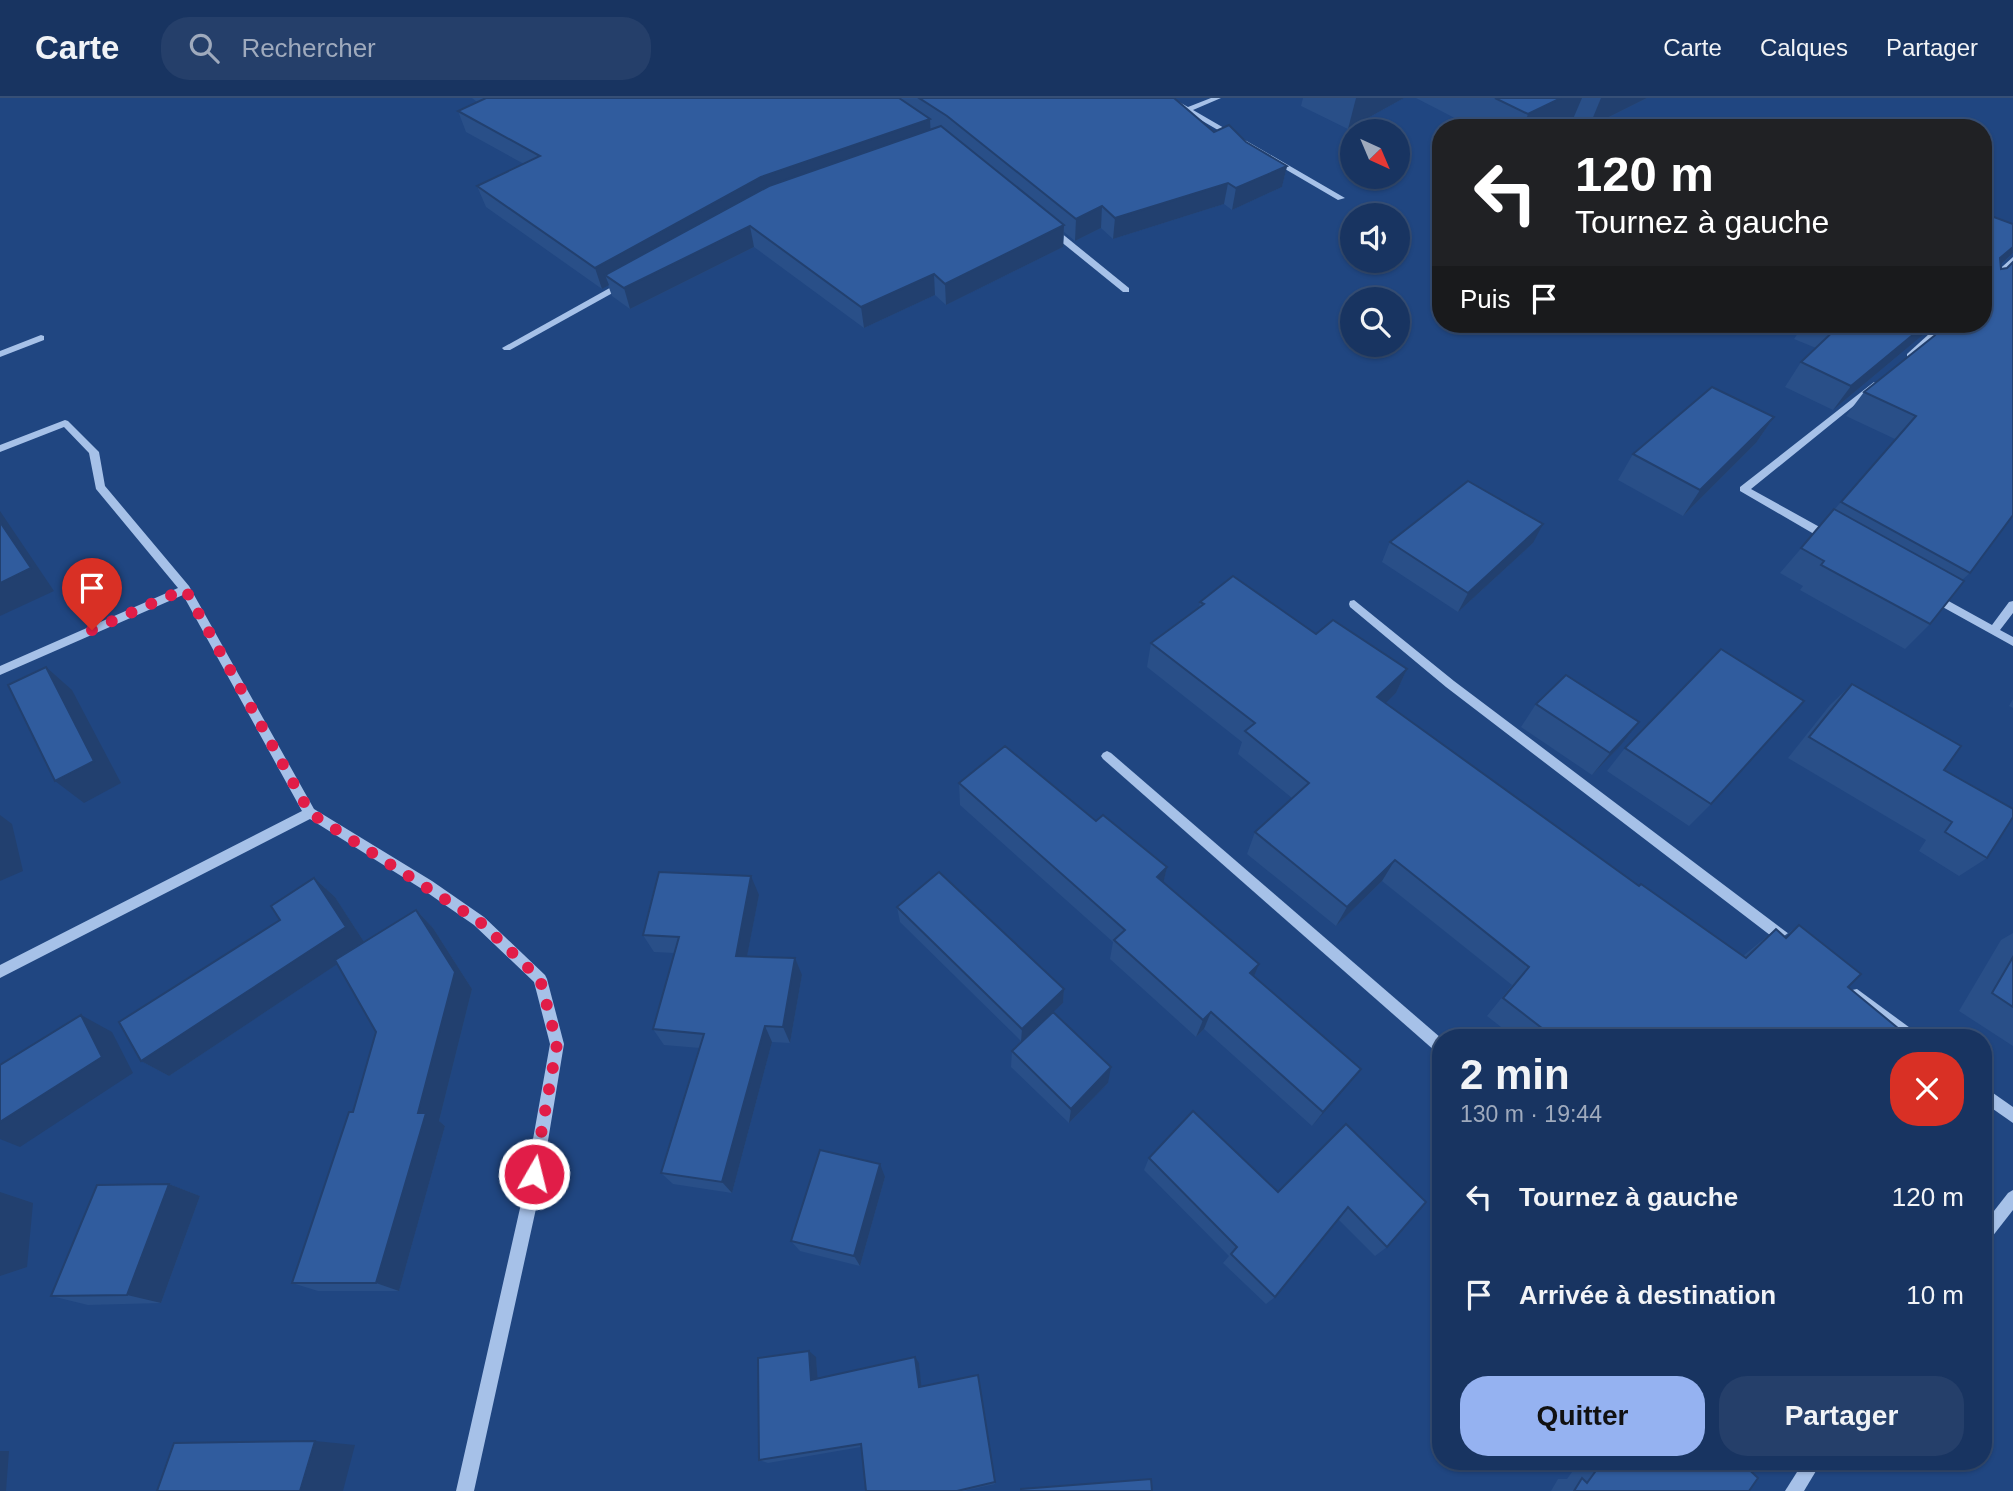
<!DOCTYPE html>
<html lang="fr">
<meta charset="utf-8">
<style>
:root{--surface:#183461;--page:#253f6a;--text:#f1f3f6;--muted:#9faabd;--line:#364f76;--accent:#95b2f1}
body{margin:0;font-family:Arial,sans-serif;background:var(--page);color:var(--text);height:100vh;display:flex;flex-direction:column;font-size:26px;white-space:nowrap}
*{box-sizing:border-box;margin:0}
p{font-size:23px;color:var(--muted)}
.icon{flex:none;width:38px;height:38px;fill:none;stroke:currentColor;stroke-width:2;stroke-linecap:round;stroke-linejoin:round}
.map{position:relative;flex:1;overflow:hidden}
.panel{position:absolute;left:1432px;top:931px;width:560px;height:441px;display:flex;flex-direction:column;background:var(--surface);border-radius:28px;box-shadow:0 2px 5px #0004,0 0 0 2px var(--line)}
.panel>*{flex:none}
.banner{position:absolute;left:1432px;top:21px;width:560px;height:214px;border-radius:28px;box-shadow:0 2px 5px #0004,0 0 0 2px var(--line);background:#202124;color:#fff;overflow:hidden}
.needle{width:46px;rotate:136deg}
.tools{position:absolute;left:1340px;top:21px;display:grid;gap:14px}
.tools a{display:grid;place-items:center;width:70px;height:70px;border-radius:50%;background:var(--surface);box-shadow:0 2px 5px #0004,0 0 0 2px var(--line);font-size:35px}
.pin{position:absolute;display:grid;place-items:center;width:60px;height:60px;color:#fff;margin:-72px -30px;border-radius:50% 50% 50% 0;rotate:-45deg;box-shadow:0 0 7px #0007}
.pin .icon{rotate:45deg}
.me{position:absolute;width:77px;margin:-38px;rotate:8deg;stroke-linejoin:round;filter:drop-shadow(0 0 5px #0008)}
.turn{display:flex;align-items:center;gap:24px;height:147px;padding:0 28px;font-size:32px}
.turn .icon{width:91px;height:91px;stroke-width:2.5}
.turn b{display:block;font-size:49px;line-height:60px}
.then{display:flex;align-items:center;height:66px;padding:0 28px;background:#0003;gap:14px;font-size:26px}
.round{display:grid;place-items:center;flex:none;width:74px;height:74px;border-radius:28px;background:var(--page)}
.headline{display:flex;align-items:center;justify-content:space-between;height:119px;padding:0 28px}
h1{font-size:42px;font-weight:800;line-height:52px}
.action{display:flex;gap:14px;margin-top:auto;padding:14px 28px}
.action a{flex:1;height:80px;border-radius:28px;background:var(--accent);color:#111;font-size:28px;font-weight:800;line-height:80px;text-align:center}
.action a+a{background:var(--page);color:var(--text)}
ul{padding:0;list-style:none}
li{display:flex;align-items:center;gap:21px;height:98px;padding:0 28px}
li div{flex:1}
li b{display:block;font-size:26px}
li em{font-style:normal}
header{display:flex;align-items:center;gap:42px;box-sizing:border-box;height:98px;padding:0 35px;background:var(--surface);border-bottom:2px solid var(--line)}
header strong{font-size:33px}
nav{display:flex;gap:38px;margin-inline-start:auto;font-size:24px}
.search{width:490px;height:63px;background:var(--page);display:flex;align-items:center;gap:18px;box-sizing:border-box;padding:0 24px;border-radius:28px;color:var(--muted);font-size:26px}
.map>svg:first-child{display:block}
.lines{fill:none;stroke-linecap:round;stroke-linejoin:round}
.minor{fill:#a6c1e8;fill-rule:evenodd}
.wall{fill:#294f88}
.shaded-wall{fill:#22406f}
.building{fill:#305c9e;stroke:#22406f;stroke-width:2}
.route{stroke:#e11d48;stroke-width:12;stroke-dasharray:0 21.6}
</style>
<header>
<strong>Carte</strong>
<div class="search"><svg class="icon" aria-label="search" viewBox="0 0 24 24"><circle cx="10" cy="10" r="6"/><path d="M15 15l6 6"/></svg>Rechercher</div>
<nav><a>Carte</a><a>Calques</a><a>Partager</a></nav>
</header>
<div class="map">
<svg width="2013" height="1393" viewBox="0 0 2013 1393">
<rect width="100%" height="100%" fill="#204681"/>
<g class="lines">
<g class="minor">
<polygon points="1163,0 1172,0 1188,9 1211,0 1221,0 1193,12 1345,100 1338,102"/>
<polygon points="1049,130 1055,130 1129,190 1129,194 1123,194 1049,134"/>
<polygon points="2013,159 2013,167 1986,192 1983,193 1983,186"/>
<polygon points="624,182 628,185 627,187 510,252 504,252 502,250"/>
<polygon points="1940,226 1949,226 1913,260 1907,260 1907,256"/>
<polygon points="41,237 44,238 44,242 0,259 0,253"/>
<polygon points="1874,284 1879,287 1877,289 1751,391 1834,437 1834,443 1826,443 1740,393 1740,389"/>
<polygon points="65,322 68,323 99,354 105,388 189,488 314,711 432,783 484,819 545,877 547,881 564,946 539,1097 474,1393 456,1393 523,1097 550,946 534,884 474,827 422,791 310,721 0,880 0,867 302,713 183,497 0,577 0,568 178,490 96,391 89,355 64,329 0,354 0,347"/>
<polygon points="1934,495 1992,527 2009,504 2013,503 2013,515 2000,532 2013,539 2013,548 1930,502 1929,499 1930,496"/>
<polygon points="1354,502 1454,583 1793,839 1795,843 1793,847 1788,849 1783,847 1446,589 1350,509 1349,506 1350,503"/>
<polygon points="1107,653 1111,655 1441,940 1440,955 1435,953 1103,661 1101,658 1103,655"/>
<polygon points="1857,891 1917,935 1919,940 1901,940 1852,902 1850,897 1852,892"/>
<polygon points="1983,988 2013,1009 2013,1025 1983,1004"/>
<polygon points="2013,1092 2013,1112 1988,1144 1983,1147 1983,1127 2008,1095"/>
<polygon points="1804,1363 1822,1363 1804,1393 1785,1393"/>
</g>
</g>
<g class="wall">
<polygon points="472,0 1174,0 1214,34 1246,44 1287,68 1282,89 1232,112 1224,106 1113,141 1101,130 1075,143 1064,134 1063,149 946,207 935,197 864,230 754,149 630,211 612,198 608,187 602,191 486,109 477,88 524,66 466,34 458,13 477,4"/>
<polygon points="1303,0 1404,0 1348,31 1301,8"/>
<polygon points="1416,0 1647,0 1589,29 1573,21 1556,30 1474,30"/>
<polygon points="2013,126 2013,155 2001,167 1970,475 1962,482 1930,526 1905,551 1800,492 1803,488 1780,475 1895,341 1846,318 1864,294 1934,238 1983,226"/>
<polygon points="1804,226 1936,226 1833,312 1785,289 1801,264 1816,250 1794,241"/>
<polygon points="1774,319 1756,345 1683,418 1618,382 1633,356"/>
<polygon points="1390,444 1533,445 1458,514 1382,464"/>
<polygon points="1200,504 1316,536 1407,571 1396,595 1385,605 1639,788 1743,858 1776,831 1784,838 1799,827 1848,889 1910,940 1515,940 1487,918 1512,887 1382,783 1336,828 1247,756 1255,734 1292,700 1238,656 1242,644 1147,569 1151,545 1199,510"/>
<polygon points="1852,586 1944,672 1987,760 1959,778 1919,753 1926,742 1788,660 1830,607"/>
<polygon points="2013,601 2013,610 2009,608"/>
<polygon points="1536,606 1639,624 1621,647 1592,677 1521,629"/>
<polygon points="1625,650 1711,706 1689,728 1607,673"/>
<polygon points="959,685 1096,723 1167,769 1163,784 1254,879 1361,971 1312,1028 1204,931 1196,939 1110,861 1113,844 960,707"/>
<polygon points="314,780 335,799 364,844 416,812 433,830 472,891 439,1023 445,1028 399,1193 318,1193 292,1185 353,1014 376,934 337,866 169,978 141,963 280,822"/>
<polygon points="759,797 747,858 802,877 790,945 772,944 732,1095 673,1086 661,1075 700,950 664,947 653,931 674,855 654,854 643,837"/>
<polygon points="897,809 1064,891 1063,905 1053,914 1108,985 1069,1025 1011,969 1012,953 1021,943 900,824"/>
<polygon points="2013,835 2013,948 1959,913 2001,842"/>
<polygon points="1346,1026 1387,1149 1375,1158 1338,1121 1275,1199 1266,1206 1223,1165 1229,1158 1144,1072 1149,1060 1278,1094"/>
<polygon points="885,1079 860,1168 800,1153 791,1143"/>
<polygon points="169,1086 200,1098 161,1205 88,1207 51,1198"/>
<polygon points="816,1259 817,1281 919,1265 921,1289 978,1277 995,1386 963,1393 866,1393 861,1349 768,1365 759,1362"/>
<polygon points="1580,1363 1740,1363 1749,1393 1551,1393 1558,1381 1567,1381"/>
</g>
<g class="shaded-wall">
<polygon points="1356,0 1404,0 1348,31"/>
<polygon points="1561,0 1582,0 1573,21 1556,30 1523,30 1528,16"/>
<polygon points="1601,0 1647,0 1589,29"/>
<polygon points="930,21 931,42 605,177 609,187 602,191 595,170 761,79"/>
<polygon points="1287,68 1282,89 1232,112 1236,90"/>
<polygon points="1228,85 1224,106 1113,141 1115,120"/>
<polygon points="1102,108 1101,130 1075,143 1076,121"/>
<polygon points="1064,127 1063,149 946,207 945,186"/>
<polygon points="750,128 754,149 630,211 624,190"/>
<polygon points="2013,149 2013,155 1983,183 2000,160"/>
<polygon points="934,176 935,197 864,230 861,209"/>
<polygon points="1926,226 1936,226 1833,312 1851,288"/>
<polygon points="1774,319 1756,345 1683,418 1700,392"/>
<polygon points="0,413 54,493 0,518"/>
<polygon points="1543,426 1533,445 1458,514 1468,495"/>
<polygon points="46,569 72,592 121,685 84,705 55,683"/>
<polygon points="1407,571 1396,595 1367,623 1377,599"/>
<polygon points="1639,624 1621,647 1592,677 1610,655"/>
<polygon points="0,717 12,726 23,773 0,783"/>
<polygon points="1395,762 1382,783 1336,828 1347,809"/>
<polygon points="1167,769 1162,790 1157,779"/>
<polygon points="751,778 759,797 744,874 736,858"/>
<polygon points="314,780 335,799 366,847 169,978 141,963 346,829"/>
<polygon points="416,812 433,830 472,891 439,1023 445,1028 399,1193 376,1185 418,1015"/>
<polygon points="795,860 802,877 790,945 783,929"/>
<polygon points="1259,866 1251,885 1250,875"/>
<polygon points="1064,891 1063,905 1021,944 1022,931"/>
<polygon points="1211,914 1204,931 1196,939 1203,922"/>
<polygon points="81,917 112,934 133,975 20,1049 0,1041 0,1024"/>
<polygon points="765,928 772,944 732,1095 722,1084"/>
<polygon points="1111,969 1108,985 1069,1025 1071,1011"/>
<polygon points="1361,971 1348,987 1312,1028 1323,1014"/>
<polygon points="880,1066 885,1079 860,1168 854,1158"/>
<polygon points="169,1086 200,1098 161,1205 127,1197"/>
<polygon points="0,1094 33,1105 27,1169 0,1178"/>
<polygon points="809,1253 816,1259 818,1287 811,1282"/>
<polygon points="915,1259 919,1265 922,1294 919,1289"/>
<polygon points="315,1343 355,1347 343,1393 300,1393"/>
<polygon points="0,1353 9,1353 6,1393 0,1393"/>
</g>
<g class="building">
<polygon points="486,0 899,0 930,21 761,79 595,170 477,88 540,58 458,13"/>
<polygon points="919,0 1174,0 1214,34 1229,27 1246,44 1287,68 1236,90 1228,85 1115,120 1102,108 1076,121 947,18"/>
<polygon points="1495,0 1561,0 1528,16"/>
<polygon points="941,28 1064,127 945,186 934,176 861,209 750,128 624,190 605,177 769,88"/>
<polygon points="1983,115 2013,126 2013,149 2000,160 2001,171 2007,170 2013,164 2013,417 1970,475 1841,404 1916,318 1864,294 1934,238 1946,226 1983,226"/>
<polygon points="1833,226 1926,226 1851,288 1801,264 1839,228"/>
<polygon points="1712,289 1774,319 1700,392 1633,356"/>
<polygon points="1468,383 1543,426 1468,495 1390,444"/>
<polygon points="1834,411 1964,483 1930,526 1821,467 1824,463 1801,450"/>
<polygon points="0,424 31,470 0,485"/>
<polygon points="1233,478 1316,536 1333,522 1407,571 1377,599 1639,788 1641,786 1746,860 1776,831 1786,840 1799,827 1861,876 1848,889 1910,940 1536,940 1543,931 1503,900 1529,869 1395,762 1347,809 1255,734 1309,685 1245,633 1255,625 1151,545 1204,506 1200,504"/>
<polygon points="1721,551 1804,603 1711,706 1625,650"/>
<polygon points="46,569 94,663 55,683 8,587"/>
<polygon points="1566,577 1639,624 1610,655 1536,606"/>
<polygon points="1852,586 1961,648 1944,672 2013,711 2013,719 1987,760 1945,734 1952,724 1809,639"/>
<polygon points="1005,648 1096,723 1103,717 1167,769 1157,779 1259,866 1250,875 1361,971 1323,1014 1211,914 1203,922 1114,842 1125,832 959,685"/>
<polygon points="659,774 751,778 736,858 795,860 783,929 765,928 722,1084 661,1075 704,936 653,931 679,839 643,837"/>
<polygon points="939,774 1064,891 1022,931 897,809"/>
<polygon points="314,780 346,829 141,963 119,924 280,822 271,808"/>
<polygon points="416,812 455,874 418,1015 426,1015 376,1185 292,1185 349,1014 353,1014 376,934 335,862"/>
<polygon points="2013,859 2013,909 1992,895"/>
<polygon points="1053,914 1111,969 1071,1011 1012,953"/>
<polygon points="81,917 102,959 0,1024 0,967"/>
<polygon points="1983,986 1993,995 1983,1005"/>
<polygon points="1193,1013 1278,1094 1346,1026 1426,1104 1387,1149 1348,1109 1275,1199 1231,1156 1237,1149 1149,1060"/>
<polygon points="820,1052 880,1066 854,1158 791,1143"/>
<polygon points="169,1086 127,1197 51,1198 97,1087"/>
<polygon points="809,1253 811,1282 915,1259 919,1289 978,1277 995,1384 957,1393 866,1393 861,1346 759,1362 758,1260"/>
<polygon points="315,1343 300,1393 157,1393 174,1345"/>
<polygon points="1603,1363 1740,1363 1758,1380 1749,1393 1574,1393 1582,1380 1587,1385"/>
<polygon points="1151,1381 1152,1393 1021,1393 1021,1391"/>
</g>
<g class="lines">
<polyline class="route" points="92,532 185,491 310,715 479,823 540,881 557,946 534,1076"/>
</g>
</svg>
<div class="tools">
<a><svg class="needle" viewBox="-14 -14 28 28"><path d="M0-13l5 13h-10z" fill="#e53935"/><path d="M0 13l5-13h-10z" fill="#9faabd"/></svg></a>
<a><svg class="icon" aria-label="sound" viewBox="0 0 24 24"><path d="M4 9h4l5-4v14l-5-4H4zM17 9q2 3 0 6"/></svg></a>
<a><svg class="icon" aria-label="search" viewBox="0 0 24 24"><circle cx="10" cy="10" r="6"/><path d="M15 15l6 6"/></svg></a>
</div>
<div class="pin" style="left:92px;top:532px;background:#d93025"><svg class="icon" aria-label="arrive" viewBox="0 0 24 24"><path d="M6 21V4h12l-3 4 3 4H6"/></svg></div>
<svg class="me" style="left:534px;top:1076px" viewBox="-20 -20 40 40"><circle r="17" fill="#e11d48" stroke="#fff" stroke-width="3"/><path d="M0-11L8 9 0 5-8 9z" fill="#fff"/></svg>
<div class="banner">
<div class="turn"><svg class="icon" aria-label="left" viewBox="0 0 24 24"><path d="M17 20v-9H6M10 6l-5 5 5 5"/></svg><div><b>120 m</b>Tournez à gauche</div></div>
<div class="then">Puis<svg class="icon" aria-label="arrive" viewBox="0 0 24 24"><path d="M6 21V4h12l-3 4 3 4H6"/></svg></div>
</div>
<section class="panel">
<div class="headline"><div><h1>2 min</h1><p>130 m · 19:44</p></div><a class="round" style="background:#d93025;color:#fff"><svg class="icon" aria-label="close" viewBox="0 0 24 24"><path d="M6 6l12 12M18 6L6 18"/></svg></a></div>
<ul>
<li><svg class="icon" aria-label="left" viewBox="0 0 24 24"><path d="M17 20v-9H6M10 6l-5 5 5 5"/></svg><div><b>Tournez à gauche</b></div><em>120 m</em></li>
<li><svg class="icon" aria-label="arrive" viewBox="0 0 24 24"><path d="M6 21V4h12l-3 4 3 4H6"/></svg><div><b>Arrivée à destination</b></div><em>10 m</em></li>
</ul>
<div class="action"><a>Quitter</a><a>Partager</a></div>
</section>
</div>
